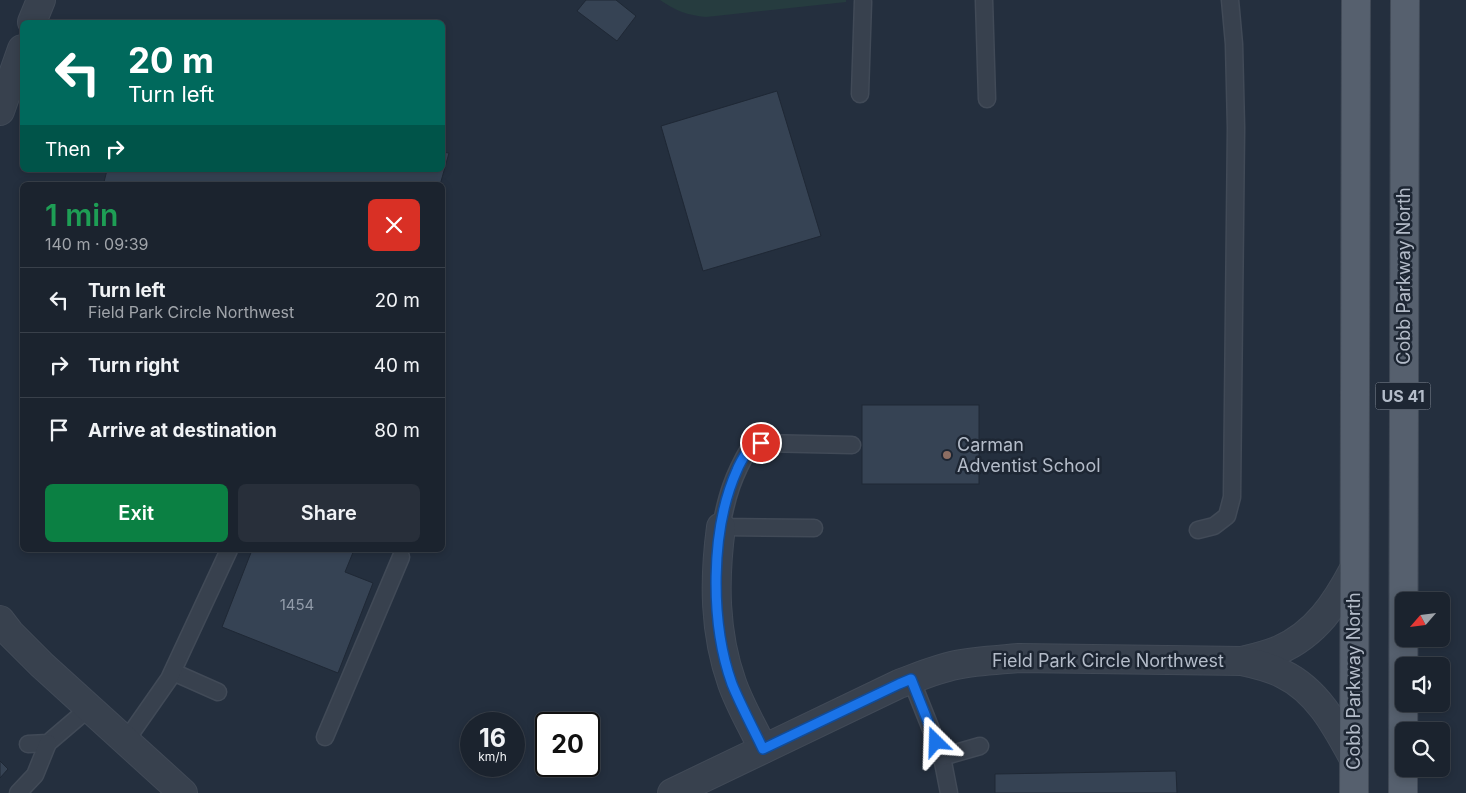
<!DOCTYPE html>
<meta charset="utf-8">
<style>
:root{--surface:#1b232e;--page:#282f3a;--text:#f1f3f6;--muted:#a0a4aa;--line:#39404a;--accent:#0b8043}
body{margin:0;font-family:Inter,sans-serif;background:var(--page);color:var(--text);height:100vh;display:flex;flex-direction:column;font-size:19px;white-space:nowrap}
*{box-sizing:border-box;margin:0}
p{font-size:16px;color:var(--muted)}
.icon{flex:none;width:28px;height:28px;fill:none;stroke:currentColor;stroke-width:2;stroke-linecap:round;stroke-linejoin:round}
.map{position:relative;flex:1;overflow:hidden}
.panel{position:absolute;left:20px;top:182px;width:425px;height:370px;display:flex;flex-direction:column;background:var(--surface);border-radius:8px;box-shadow:0 2px 8px #0003,0 0 0 1px var(--line)}
.panel>*{flex:none}
.guide{position:absolute;left:20px;top:20px;width:425px;height:152px;border-radius:8px;box-shadow:0 2px 8px #0003,0 0 0 1px var(--line);background:#00695c;color:#fff;overflow:hidden}
.needle{width:32px;rotate:242deg}
.tools{position:absolute;left:1395px;top:592px;display:grid;gap:10px}
.tools a{display:grid;place-items:center;width:55px;height:55px;border-radius:8px;background:var(--surface);box-shadow:0 2px 8px #0003,0 0 0 1px var(--line);font-size:25px}
.speed{position:absolute;left:460px;top:712px;display:flex;gap:10px;font-size:25px;font-weight:700;text-align:center}
.speed>*{display:grid;place-content:center;width:65px;height:65px;border-radius:50%;background:var(--surface);box-shadow:0 2px 8px #0003,0 0 0 1px var(--line);line-height:1}
.speed small{font-size:12px;font-weight:400}
.speed .limit{border:2px solid #111;border-radius:8px;background:#fff;color:#111}
.pin{position:absolute;display:grid;place-items:center;width:42px;height:42px;color:#fff;margin:-21px;border:2px solid #fff;border-radius:50%;box-shadow:0 1px 5px #0007}
.me{position:absolute;width:55px;margin:-28px;rotate:338deg;stroke-linejoin:round;filter:drop-shadow(0 0 4px #0008)}
.turn{display:flex;align-items:center;gap:18px;height:105px;padding:0 25px;font-size:22px}
.turn .icon{width:65px;height:65px;stroke-width:2.5}
.turn b{display:block;font-size:35px;line-height:42px}
.then{display:flex;align-items:center;height:48px;padding:0 25px;background:#0003;gap:10px;font-size:19px}
.round{display:grid;place-items:center;flex:none;width:52px;height:52px;border-radius:8px;background:var(--page)}
.head{display:flex;align-items:center;justify-content:space-between;height:85px;padding:0 25px}
h1{font-size:30px;font-weight:600;line-height:38px;color:#1e9e55}
.button{display:flex;gap:10px;margin-top:auto;padding:10px 25px}
.button a{flex:1;height:58px;border-radius:8px;background:var(--accent);color:#fff;font-size:20px;font-weight:600;line-height:58px;text-align:center}
.button a+a{background:var(--page);color:var(--text)}
ul{padding:0;list-style:none}
li{display:flex;align-items:center;gap:15px;height:65px;padding:0 25px;border-top:1px solid var(--line)}
li div{flex:1}
li b{display:block;font-size:19px}
li em{font-style:normal}
.map>svg:first-child{display:block}
.green{fill:#263c3f}
.building{fill:#364354;stroke:#1f2835}
.lines{fill:none;stroke-linecap:round;stroke-linejoin:round}
.service-casing{stroke:#414a57;stroke-width:19}
.minor-casing{stroke:#414a57;stroke-width:30}
.primary-casing{stroke:#414a57;stroke-width:30}
.service{stroke:#38414e;stroke-width:16}
.minor{stroke:#38414e;stroke-width:28}
.primary{stroke:#56606e;stroke-width:28}
.route-casing{stroke:#114b97;stroke-width:12}
.route{stroke:#1a73e8;stroke-width:9}
.education-dot{fill:#8d6e63;stroke:#1d2633;stroke-width:2}
.labels{text-anchor:middle;stroke-width:5;stroke-linejoin:round;paint-order:stroke}
.number-label{font-size:15px;fill:#929caa}
.shield{fill:#1d2633;stroke:#878f9c;stroke-width:1}
.shield-label{font-size:16px;font-weight:bold;fill:#b4bcc9}
.street-label{font-size:18px;fill:#b4bcc9;stroke:#1d2633}
.poi-label{font-size:18px;fill:#b4bcc9;stroke:#1d2633;text-anchor:start}
</style>
<div class="map">
<svg width="1466" height="793" viewBox="0 0 1466 793">
<rect width="100%" height="100%" fill="#242f3e"/>
<path class="green" d="M660 0H846V2L706 17C687 15 676 11 660 0Z"/>
<g class="building">
<polygon points="586,0 616,0 636,16 617,41 577,11"/>
<polygon points="777,91 821,236 703,271 661,126"/>
<polygon points="442,152 449,153 440,185 113,185 104,182 107,170 442,170"/>
<rect x="862" y="405" width="117" height="79"/>
<polygon points="252,550 262,552 263,550 354,550 345,572 373,583 338,673 222,627"/>
<polygon points="0,761 8,769 0,778"/>
<polygon points="1176,771 1177,793 995,793 995,774"/>
</g>
<g class="lines">
<g class="service-casing">
<g id="service">
<polyline points="984,0 987,99"/>
<polyline points="860,94 863,2"/>
<path d="M814 528 721 527C727 495 733 476 750 447L761 443 852 445"/>
<polyline points="1198,530 1214,526 1227,516 1232,497 1236,128 1234,44 1230,0"/>
<polyline points="173,672 218,692"/>
<polyline points="911,679 942,757 949,793"/>
<polyline points="325,737 401,557"/>
<polyline points="125,742 169,679 229,550"/>
<polyline points="28,744 48,743 89,708"/>
<polyline points="942,757 980,746"/>
<polyline points="18,793 35,775 48,743"/>
</g>
</g>
<g class="minor-casing">
<g id="minor">
<polyline points="32,22 41,0"/>
<polyline points="0,111 22,49"/>
<path d="M721 527C714 580 714 632 732 683 740 706 753 727 763 749"/>
<polyline points="0,620 10,633 42,665 183,793"/>
<path d="M1242 661C1254 658 1267 655 1279 650 1316 634 1336 603 1354 569"/>
<path d="M672 793 899 684C918 677 936 669 956 665 976 661 998 660 1019 658L1242 661C1256 664 1270 667 1283 674 1318 691 1336 726 1354 759"/>
</g>
</g>
<g class="primary-casing">
<g id="primary">
<polyline points="1354,793 1356,0"/>
<polyline points="1403,793 1405,0"/>
</g>
</g>
<use href="#service" class="service"/>
<use href="#minor" class="minor"/>
<use href="#primary" class="primary"/>
</g>
<g class="lines">
<g class="route-casing">
<path id="route" d="M761 443 750 447C745 455 740 462 737 470 710 530 710 623 732 684 741 706 753 728 763 749L899 684 911 679 936 742"/>
</g>
<use href="#route" class="route"/>
</g>
<circle class="education-dot" cx="947" cy="455" r="5"/>
<g class="labels">
<g class="number-label">
<text x="297" y="610">1454</text>
</g>
<rect class="shield" x="1375.5" y="382.5" width="55" height="27" rx="4"/>
<g class="shield-label">
<text x="1403" y="402">US 41</text>
</g>
<g class="street-label">
<text transform="translate(1404 276) rotate(-90)" y="6">Cobb Parkway North</text>
<text x="1108" y="667">Field Park Circle Northwest</text>
<text transform="translate(1354 681) rotate(-90)" y="6">Cobb Parkway North</text>
</g>
<g class="poi-label">
<text x="957" y="451">Carman<tspan x="957" dy="21">Adventist School</tspan></text>
</g>
</g>
</svg>
<div class="tools">
<a><svg class="needle" viewBox="-14 -14 28 28"><path d="M0-13l5 13h-10z" fill="#e53935"/><path d="M0 13l5-13h-10z" fill="#a0a4aa"/></svg></a>
<a><svg class="icon" aria-label="sound" viewBox="0 0 24 24"><path d="M4 9h4l5-4v14l-5-4H4zM17 9q2 3 0 6"/></svg></a>
<a><svg class="icon" aria-label="search" viewBox="0 0 24 24"><circle cx="10" cy="10" r="6"/><path d="M15 15l6 6"/></svg></a>
</div>
<div class="speed"><div>16<small>km/h</small></div><div class="limit">20</div></div>
<div class="pin" style="left:761px;top:443px;background:#d93025"><svg class="icon" aria-label="arrive" viewBox="0 0 24 24"><path d="M6 21V4h12l-3 4 3 4H6"/></svg></div>
<svg class="me" style="left:936px;top:742px" viewBox="-20 -20 40 40"><path d="M0-17L14 15 0 8-14 15z" fill="#1a73e8" stroke="#fff" stroke-width="4"/></svg>
<div class="guide">
<div class="turn"><svg class="icon" aria-label="left" viewBox="0 0 24 24"><path d="M17 20v-9H6M10 6l-5 5 5 5"/></svg><div><b>20 m</b>Turn left</div></div>
<div class="then">Then<svg class="icon" aria-label="right" viewBox="0 0 24 24"><path d="M7 20v-9h11M14 6l5 5-5 5"/></svg></div>
</div>
<section class="panel">
<div class="head"><div><h1>1 min</h1><p>140 m · 09:39</p></div><a class="round" style="background:#d93025;color:#fff"><svg class="icon" aria-label="close" viewBox="0 0 24 24"><path d="M6 6l12 12M18 6L6 18"/></svg></a></div>
<ul>
<li><svg class="icon" aria-label="left" viewBox="0 0 24 24"><path d="M17 20v-9H6M10 6l-5 5 5 5"/></svg><div><b>Turn left</b><p>Field Park Circle Northwest</p></div><em>20 m</em></li>
<li><svg class="icon" aria-label="right" viewBox="0 0 24 24"><path d="M7 20v-9h11M14 6l5 5-5 5"/></svg><div><b>Turn right</b></div><em>40 m</em></li>
<li><svg class="icon" aria-label="arrive" viewBox="0 0 24 24"><path d="M6 21V4h12l-3 4 3 4H6"/></svg><div><b>Arrive at destination</b></div><em>80 m</em></li>
</ul>
<div class="button"><a>Exit</a><a>Share</a></div>
</section>
</div>
